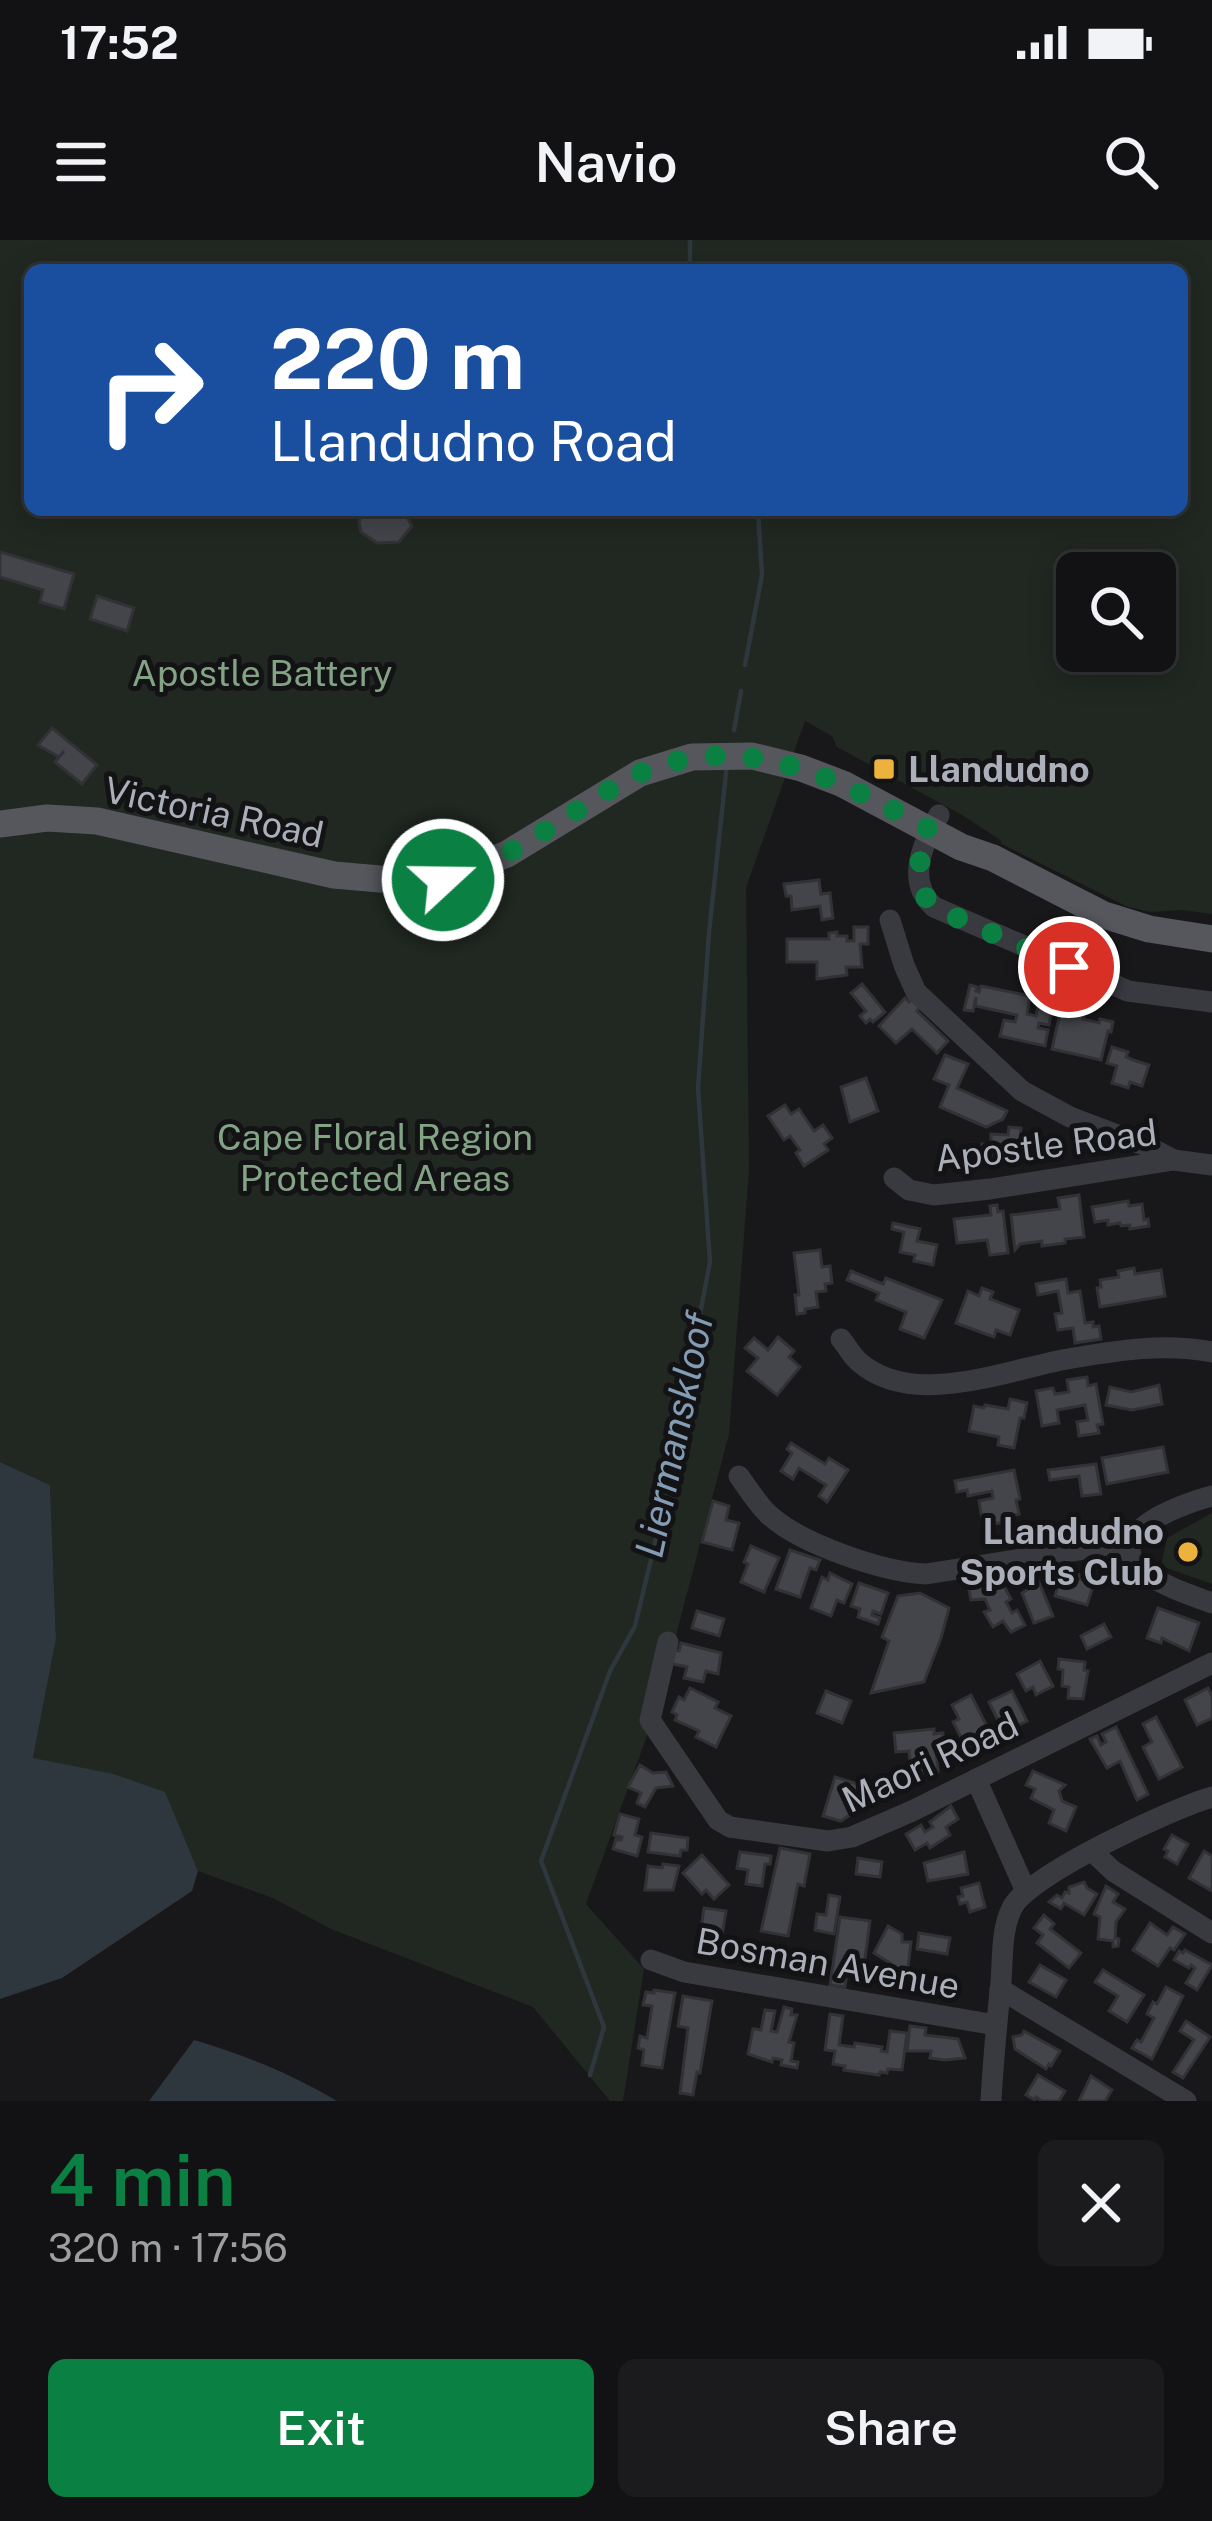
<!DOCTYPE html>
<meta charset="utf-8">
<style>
:root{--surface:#121214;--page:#1b1b1d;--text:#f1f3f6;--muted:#9c9ea0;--line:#313234;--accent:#0b8043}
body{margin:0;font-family:"Public Sans",sans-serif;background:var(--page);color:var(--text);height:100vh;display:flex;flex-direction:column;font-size:45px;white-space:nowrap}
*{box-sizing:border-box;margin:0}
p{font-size:39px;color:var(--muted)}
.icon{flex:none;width:66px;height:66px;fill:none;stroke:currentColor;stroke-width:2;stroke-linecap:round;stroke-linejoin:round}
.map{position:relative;height:1861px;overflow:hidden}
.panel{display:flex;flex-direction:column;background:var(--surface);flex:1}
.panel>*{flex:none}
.hud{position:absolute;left:24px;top:24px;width:1164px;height:252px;border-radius:18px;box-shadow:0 6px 30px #0003,0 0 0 3px var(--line);background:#1a4fa0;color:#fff;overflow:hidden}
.controls{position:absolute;left:1056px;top:312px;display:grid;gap:24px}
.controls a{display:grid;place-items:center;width:120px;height:120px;border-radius:18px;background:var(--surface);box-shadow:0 6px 30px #0003,0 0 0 3px var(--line);font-size:60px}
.pin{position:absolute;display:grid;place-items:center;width:102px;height:102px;color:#fff;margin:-51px;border:6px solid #fff;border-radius:50%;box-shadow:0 3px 12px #0007}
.me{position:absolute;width:132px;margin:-66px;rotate:69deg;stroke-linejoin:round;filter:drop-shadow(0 0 9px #0008)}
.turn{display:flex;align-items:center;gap:42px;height:252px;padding:0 48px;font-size:54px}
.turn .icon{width:156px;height:156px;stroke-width:2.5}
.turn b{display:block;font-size:84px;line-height:102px}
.round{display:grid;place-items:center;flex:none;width:126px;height:126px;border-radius:18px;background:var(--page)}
.headline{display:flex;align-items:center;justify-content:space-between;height:204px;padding:0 48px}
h1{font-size:72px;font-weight:600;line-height:90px;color:var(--accent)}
.primary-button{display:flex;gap:24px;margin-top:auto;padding:24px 48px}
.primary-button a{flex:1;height:138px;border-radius:18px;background:var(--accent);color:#fff;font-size:48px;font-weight:600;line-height:138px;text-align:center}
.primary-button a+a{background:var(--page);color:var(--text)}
.status{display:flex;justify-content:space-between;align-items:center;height:84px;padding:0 60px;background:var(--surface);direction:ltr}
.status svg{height:33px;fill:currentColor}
header{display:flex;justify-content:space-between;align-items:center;height:156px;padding:0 48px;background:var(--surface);font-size:54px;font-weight:600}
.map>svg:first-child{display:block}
.green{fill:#202821;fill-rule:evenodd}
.water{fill:#2e373d}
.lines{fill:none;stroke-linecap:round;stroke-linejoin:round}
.stream{stroke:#2e373d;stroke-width:4.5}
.building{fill:#44454a;stroke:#323236;stroke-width:3}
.minor{stroke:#393a3f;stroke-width:21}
.major{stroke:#55575d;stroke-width:27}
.route{stroke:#0b8043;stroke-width:21;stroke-dasharray:0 37.8}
.poi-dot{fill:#edb23d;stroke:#131315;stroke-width:4.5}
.labels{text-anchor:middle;stroke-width:10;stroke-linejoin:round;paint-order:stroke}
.park-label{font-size:36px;fill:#82a384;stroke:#131315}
.poi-label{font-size:36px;font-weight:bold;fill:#aaafb9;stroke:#131315;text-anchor:start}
.street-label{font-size:36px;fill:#aaafb9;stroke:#131315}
.water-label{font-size:39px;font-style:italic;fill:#839cb3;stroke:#131315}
</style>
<div class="status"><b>17:52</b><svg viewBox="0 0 49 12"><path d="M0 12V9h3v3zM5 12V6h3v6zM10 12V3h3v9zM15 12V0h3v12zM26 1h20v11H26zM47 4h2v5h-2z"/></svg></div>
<header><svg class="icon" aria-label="menu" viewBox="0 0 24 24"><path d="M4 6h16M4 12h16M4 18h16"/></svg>Navio<svg class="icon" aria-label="search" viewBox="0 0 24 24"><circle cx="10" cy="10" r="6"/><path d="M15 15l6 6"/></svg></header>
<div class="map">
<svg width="1212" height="1861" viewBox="0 0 1212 1861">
<rect width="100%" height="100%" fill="#18181a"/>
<g class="green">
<path d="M0 0H1212V674L1182 670 1151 672 1128 667 1002 604 999 599 962 575 837 507 832 496 805 481 746 648 749 930 729 1194 656 1471 586 1664 644 1729 623 1861H610L533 1767 331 1689 273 1658 198 1631 164 1552 114 1534 33 1519 56 1399 50 1245 0 1222ZM30 30H1182V270H30ZM1077 333H1155V411H1077Z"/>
<polygon points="1212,1273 1212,1344 1161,1326 1167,1298"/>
</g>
<g class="water">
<polygon points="0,1222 50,1245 56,1399 33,1518 114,1534 165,1552 198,1631 192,1651 62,1738 0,1759"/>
<path d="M194 1800C245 1815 292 1834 337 1861H149Z"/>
</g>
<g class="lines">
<g class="stream">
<polyline points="690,30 690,0"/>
<polyline points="745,425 762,335 758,270"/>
<polyline points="734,490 741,451"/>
<polyline points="590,1835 604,1787 541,1621 610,1431 635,1386 660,1282 710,1022 698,848 709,693 727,524"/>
</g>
</g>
<g class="building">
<polygon points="364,270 403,270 412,286 399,302 377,303 361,292 359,282"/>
<polygon points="0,312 74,334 64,369 40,362 43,350 0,337"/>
<polygon points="97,356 134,368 127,391 90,379"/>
<polygon points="52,488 97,525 82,544 55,522 64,511 59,517 38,505"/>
<polygon points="819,640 821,654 830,653 833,678 822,680 820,666 792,670 791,656 786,656 784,644"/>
<polygon points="854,687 868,687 868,704 860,704 862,727 846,727 847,735 817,739 817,722 787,722 787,699 829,699 829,693 837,692 837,696 847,696 847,701 854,701"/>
<polygon points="862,744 885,772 873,782 870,779 866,783 860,776 866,771 851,753"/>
<polygon points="970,745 977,747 976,751 979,752 981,746 1030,756 1027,774 1036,776 1039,761 1053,764 1049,785 1039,783 1038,788 1048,790 1045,806 1000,796 1004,780 1015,782 1017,775 976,766 976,757 973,771 964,770"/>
<polygon points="905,758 909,762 911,759 920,767 917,771 948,801 937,813 912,789 896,803 879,786"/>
<polygon points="1060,773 1076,777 1076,773 1084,775 1083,779 1099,783 1100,779 1113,782 1111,792 1108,791 1101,820 1052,809"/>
<polygon points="1112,807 1128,812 1126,817 1133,820 1149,825 1142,846 1130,842 1128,848 1112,843 1117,826 1107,823"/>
<polygon points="945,815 968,824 957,848 1007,871 1003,879 986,887 940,867 949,845 934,839"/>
<polygon points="866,838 878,871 850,882 841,847"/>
<polygon points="785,865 791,874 799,869 814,891 823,885 832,898 824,904 828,910 804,926 796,913 800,910 790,896 784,900 768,876"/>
<polygon points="1009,887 1021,888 1020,898 1038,899 1037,921 1000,916 999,919 981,918 982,904 991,904 991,894 1008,895"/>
<polygon points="1079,955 1084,997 1065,999 1065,1003 1042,1006 1042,1001 1020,1004 1015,1010 1011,975 1060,969 1058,958"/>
<polygon points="1128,961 1129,966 1142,964 1144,980 1148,979 1149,986 1130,989 1130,985 1121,986 1120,983 1108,985 1108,980 1095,982 1092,967"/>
<polygon points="997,965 998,972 1003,971 1008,1013 990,1015 987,1000 957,1003 954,979 991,975 990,966"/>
<polygon points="893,983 920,989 917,1001 937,1005 933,1025 914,1021 915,1015 900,1012 904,992 892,989"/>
<polygon points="820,1010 822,1027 830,1026 832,1043 825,1044 826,1051 816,1052 818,1067 805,1069 805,1073 797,1074 795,1055 799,1055 794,1013"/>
<polygon points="1134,1028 1135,1034 1161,1030 1165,1056 1100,1067 1097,1048 1101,1047 1100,1040 1119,1037 1118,1031"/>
<polygon points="851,1031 883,1044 886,1038 942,1060 924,1098 900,1089 906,1072 876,1060 879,1053 847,1040"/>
<polygon points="1066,1039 1068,1053 1080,1051 1085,1083 1093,1082 1093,1087 1099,1086 1101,1099 1075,1103 1073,1088 1058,1090 1055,1074 1062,1073 1058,1051 1038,1055 1036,1044"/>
<polygon points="982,1048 993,1052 990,1059 1019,1070 1010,1095 996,1090 994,1097 956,1083 968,1051 979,1056"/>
<polygon points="778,1097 794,1111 789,1117 800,1127 777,1155 747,1131 758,1118 745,1108 754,1098 768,1110"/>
<polygon points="1087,1137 1088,1146 1096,1144 1103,1184 1097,1185 1099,1193 1079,1196 1077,1182 1088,1180 1085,1165 1057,1170 1059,1183 1042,1186 1036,1151 1053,1148 1055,1154 1069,1152 1067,1140"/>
<polygon points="1159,1145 1162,1164 1132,1170 1106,1165 1110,1147 1131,1152"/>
<polygon points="1010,1159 1027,1163 1024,1178 1020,1178 1014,1208 998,1205 999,1197 969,1191 974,1166 984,1168 985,1165 1008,1169"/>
<polygon points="791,1203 825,1224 829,1218 848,1230 827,1262 819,1256 826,1245 799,1228 793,1239 781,1231 792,1213 787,1209"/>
<polygon points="1163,1207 1168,1232 1107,1244 1102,1218"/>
<polygon points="1096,1224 1101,1254 1082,1256 1079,1236 1050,1240 1048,1230"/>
<polygon points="1014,1230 1020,1259 1016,1260 1019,1274 1010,1276 1011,1281 983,1286 979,1261 993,1258 992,1251 968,1256 967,1250 957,1252 955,1241"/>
<polygon points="713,1261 729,1266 726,1280 739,1283 732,1310 702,1302"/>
<polygon points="751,1306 779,1318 764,1352 741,1342 748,1324 744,1322"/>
<polygon points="790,1310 820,1320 816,1330 810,1328 800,1357 776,1349"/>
<polygon points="1062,1330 1081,1335 1080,1339 1094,1343 1087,1365 1055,1356"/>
<polygon points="830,1333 852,1344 844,1363 837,1360 831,1376 811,1368 822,1337 828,1340"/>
<polygon points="1001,1341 1011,1359 1006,1362 1012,1373 1017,1370 1025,1385 1011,1392 1003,1381 993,1387 984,1372 990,1370 985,1359 971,1360 968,1345 989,1342 992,1346"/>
<polygon points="1039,1342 1053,1376 1034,1383 1022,1353"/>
<polygon points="859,1343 888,1353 881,1374 873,1371 872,1375 880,1378 878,1384 858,1377 860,1369 851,1366"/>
<polygon points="920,1353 949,1368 941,1398 924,1442 871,1453 889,1401 882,1397 898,1356"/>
<polygon points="1158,1368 1199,1383 1189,1411 1162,1398 1161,1403 1147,1398"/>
<polygon points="697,1371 724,1379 719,1396 692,1388"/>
<polygon points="1104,1384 1111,1397 1087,1409 1081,1396"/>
<polygon points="681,1403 721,1413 718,1434 706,1431 703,1442 684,1438 687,1427 664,1422 668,1408 679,1411"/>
<polygon points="1059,1419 1085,1422 1084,1430 1088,1431 1083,1459 1068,1458 1069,1447 1062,1446 1063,1430 1058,1429"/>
<polygon points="1040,1421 1053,1446 1036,1455 1033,1447 1026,1451 1017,1434"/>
<polygon points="690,1448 718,1462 715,1468 731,1476 716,1507 696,1497 699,1491 675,1480 677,1475 672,1472 679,1457 684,1460"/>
<polygon points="1208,1448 1212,1456 1212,1478 1197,1485 1185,1460"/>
<polygon points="826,1451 851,1461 842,1483 817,1473"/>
<polygon points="1012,1451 1027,1481 1017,1486 1014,1481 1001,1487 989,1462"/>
<polygon points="971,1455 997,1506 986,1512 982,1504 968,1511 953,1482 959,1479 952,1465"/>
<polygon points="1156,1477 1182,1527 1159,1539 1143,1507 1152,1502 1143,1484"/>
<polygon points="1116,1487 1148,1554 1137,1560 1120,1521 1107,1528 1090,1499 1097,1496 1101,1505 1106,1502 1102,1494"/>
<polygon points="934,1489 934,1494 943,1493 945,1510 936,1511 938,1532 915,1534 915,1529 911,1530 909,1511 896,1512 894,1493"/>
<polygon points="640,1525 653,1533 666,1532 673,1546 656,1548 645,1567 637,1563 641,1553 628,1547"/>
<polygon points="1033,1531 1065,1545 1059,1551 1062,1561 1076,1567 1066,1591 1049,1583 1054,1570 1031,1558 1035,1549 1026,1545"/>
<polygon points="835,1537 864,1546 856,1571 841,1581 823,1576"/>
<polygon points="951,1566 958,1579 946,1587 950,1595 930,1608 927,1603 915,1610 906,1594 921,1585 925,1592 933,1587 930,1582"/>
<polygon points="620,1574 639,1579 635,1595 642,1597 637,1616 613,1609 616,1599 621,1600 622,1597 614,1595"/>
<polygon points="651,1593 688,1598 687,1610 681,1610 680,1616 648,1612"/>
<polygon points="1172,1595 1188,1604 1177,1624 1165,1617 1168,1611 1164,1609"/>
<polygon points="780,1608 810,1614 804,1646 798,1644 788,1696 761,1691"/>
<polygon points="1204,1611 1212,1616 1212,1651 1189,1638"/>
<polygon points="740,1612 771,1616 770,1624 765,1624 762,1646 746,1644 748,1630 737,1628"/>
<polygon points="964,1612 968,1634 928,1641 924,1623"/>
<polygon points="702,1615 729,1645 714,1659 706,1650 702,1654 683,1633"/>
<polygon points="858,1618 882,1622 880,1637 856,1634"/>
<polygon points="663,1624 679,1626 673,1650 645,1650 648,1626 662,1628"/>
<polygon points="1084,1642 1087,1648 1097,1654 1084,1675 1064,1663 1061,1669 1049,1662 1057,1655 1062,1658 1065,1652 1069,1653 1069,1647"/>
<polygon points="979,1643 985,1667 970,1672 967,1662 960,1664 958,1657 963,1656 961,1648"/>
<polygon points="1106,1646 1118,1654 1113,1662 1125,1669 1116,1682 1115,1698 1119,1699 1118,1706 1113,1707 1113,1701 1098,1699 1100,1677 1094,1674"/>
<polygon points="829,1655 840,1657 834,1694 815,1690 817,1674 826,1675"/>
<polygon points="704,1668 726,1671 719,1714 701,1711 705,1689 701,1689"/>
<polygon points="1044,1675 1054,1684 1050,1689 1081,1713 1069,1728 1037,1703 1043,1695 1034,1688"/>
<polygon points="840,1677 870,1681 863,1734 847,1732 845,1747 830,1745"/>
<polygon points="1150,1683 1167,1695 1173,1687 1185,1694 1174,1710 1170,1708 1158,1726 1133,1710"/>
<polygon points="888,1686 902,1694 902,1702 911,1702 906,1745 889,1742 890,1723 874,1713"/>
<polygon points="919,1693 950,1698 947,1714 917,1709"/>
<polygon points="1185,1710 1212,1725 1197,1750 1186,1743 1195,1728 1191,1725 1189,1728 1174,1720 1179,1711 1183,1713"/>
<polygon points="1040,1725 1066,1740 1056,1757 1029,1742"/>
<polygon points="1103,1730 1144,1755 1127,1782 1109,1771 1118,1756 1095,1742"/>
<polygon points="1166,1747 1183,1756 1152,1819 1132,1808 1137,1800 1141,1802 1154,1778 1147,1774 1153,1762 1157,1764"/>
<polygon points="654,1750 675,1753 662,1828 642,1825 644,1810 638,1808 640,1796 647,1798 652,1766 643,1765 646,1752 654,1753"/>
<polygon points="683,1756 712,1761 700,1833 697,1832 693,1855 680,1853 688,1788 678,1786"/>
<polygon points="784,1767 792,1769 791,1775 797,1775 789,1802 794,1803 791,1821 798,1822 797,1828 781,1825 782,1820 773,1818 772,1822 748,1814 753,1789 761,1790 765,1770 775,1771 771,1791 777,1792"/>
<polygon points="830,1774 843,1776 839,1805 854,1807 855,1803 882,1807 881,1811 887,1812 890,1791 907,1793 902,1830 888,1829 887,1833 880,1832 879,1835 844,1830 845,1826 833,1824 835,1811 825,1810"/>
<polygon points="1186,1781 1210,1797 1183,1838 1173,1832 1194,1800 1180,1791"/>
<polygon points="910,1786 926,1788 925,1795 958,1799 965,1818 944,1820 930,1818 931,1811 907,1811"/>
<polygon points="1024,1791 1060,1811 1051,1826 1049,1824 1046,1829 1015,1809 1013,1797 1022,1795"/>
<polygon points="1038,1835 1065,1851 1059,1861 1042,1861 1036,1857 1035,1860 1026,1855"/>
<polygon points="1091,1836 1112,1850 1105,1861 1079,1861"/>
</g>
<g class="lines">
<g class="minor">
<path d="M939 575C923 603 905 641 934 667L1128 751 1212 762"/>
<polyline points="890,680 904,725 916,752 1022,851 1070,877 1149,907 1174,920"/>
<polyline points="894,938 909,950 934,955 990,949 1174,920 1212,925"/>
<path d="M841 1099C847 1106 851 1115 858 1121 913 1171 1010 1128 1073 1118 1120 1110 1165 1103 1212 1112"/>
<path d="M739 1236C748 1249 757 1263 768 1274 800 1304 883 1332 926 1334L1130 1302"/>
<path d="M1212 1256C1181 1264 1091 1296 1149 1335 1168 1348 1191 1355 1212 1363"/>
<polyline points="668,1402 650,1480 718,1580 730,1587 828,1601 852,1597 912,1571 1212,1423"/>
<polyline points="976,1539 1025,1649"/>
<polyline points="1092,1611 1113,1631 1212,1693"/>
<polyline points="651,1720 684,1732 996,1785"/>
<polyline points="1000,1749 1186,1861"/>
<path d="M991 1861C993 1821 997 1781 1001 1741 1003 1717 1001 1690 1012 1668 1028 1635 1173 1568 1212 1557"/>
</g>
<polyline class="major" points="0,584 47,578 97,581 334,635 380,639 443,640 507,614 640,533 692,517 752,516 801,528 843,544 961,607 993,618 1104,675 1149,689 1212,699"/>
</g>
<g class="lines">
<path class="route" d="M443 640C494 627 537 595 581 568 604 553 628 537 653 528 753 492 844 543 931 590 918 623 906 651 944 672L1069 727"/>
</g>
<g class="poi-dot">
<rect x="872" y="517" width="24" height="24" rx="6"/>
<circle cx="1188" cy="1312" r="12"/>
</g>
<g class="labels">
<g class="park-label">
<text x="262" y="446">Apostle Battery</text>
<text x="375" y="910">Cape Floral Region<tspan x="375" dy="41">Protected Areas</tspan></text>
</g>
<g class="poi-label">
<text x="908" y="542">Llandudno</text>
<text x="1164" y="1304" text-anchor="end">Llandudno<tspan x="1164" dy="41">Sports Club</tspan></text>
</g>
<g class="street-label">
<text transform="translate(214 572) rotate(12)" y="13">Victoria Road</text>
<text transform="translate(1046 905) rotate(-7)" y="13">Apostle Road</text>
<text transform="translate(930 1522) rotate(-25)" y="13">Maori Road</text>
<text transform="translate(828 1723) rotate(10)" y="13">Bosman Avenue</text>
</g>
<g class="water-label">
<text transform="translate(674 1195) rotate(-78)" y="14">Liermanskloof</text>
</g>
</g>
</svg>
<div class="controls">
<a><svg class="icon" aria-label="search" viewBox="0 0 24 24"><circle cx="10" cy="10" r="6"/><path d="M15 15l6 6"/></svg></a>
</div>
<div class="pin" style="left:1069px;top:727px;background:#d93025"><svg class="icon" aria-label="arrive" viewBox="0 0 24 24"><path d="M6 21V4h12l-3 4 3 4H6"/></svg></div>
<svg class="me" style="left:443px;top:640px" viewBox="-20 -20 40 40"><circle r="17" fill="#0b8043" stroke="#fff" stroke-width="3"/><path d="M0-11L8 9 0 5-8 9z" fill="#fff"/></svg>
<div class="hud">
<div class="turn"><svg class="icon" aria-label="right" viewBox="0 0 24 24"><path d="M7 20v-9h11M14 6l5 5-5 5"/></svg><div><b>220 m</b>Llandudno Road</div></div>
</div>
</div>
<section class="panel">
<div class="headline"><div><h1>4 min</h1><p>320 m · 17:56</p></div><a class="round"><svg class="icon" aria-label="close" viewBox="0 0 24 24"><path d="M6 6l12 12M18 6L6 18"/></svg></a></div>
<div class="primary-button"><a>Exit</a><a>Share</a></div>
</section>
